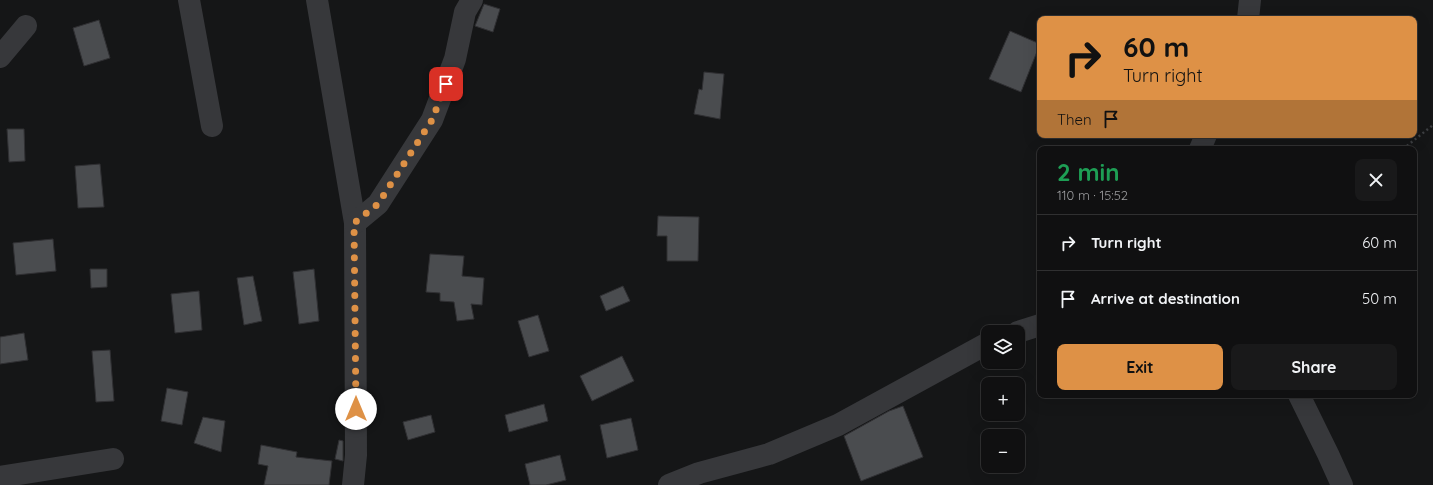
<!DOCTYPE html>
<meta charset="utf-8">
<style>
:root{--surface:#101011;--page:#19191a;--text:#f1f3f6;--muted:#9c9d9f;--line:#303031;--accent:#de9146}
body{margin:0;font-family:Quicksand,sans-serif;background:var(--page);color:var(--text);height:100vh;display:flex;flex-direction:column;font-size:15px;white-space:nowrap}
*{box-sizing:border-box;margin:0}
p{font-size:13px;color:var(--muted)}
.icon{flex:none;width:22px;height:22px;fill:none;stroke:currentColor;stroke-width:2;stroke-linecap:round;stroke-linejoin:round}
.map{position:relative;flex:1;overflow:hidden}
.panel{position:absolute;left:1037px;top:146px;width:380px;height:252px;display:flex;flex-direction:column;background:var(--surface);border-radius:8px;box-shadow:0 4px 16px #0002,0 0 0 1px var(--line)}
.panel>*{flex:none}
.guide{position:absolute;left:1037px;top:16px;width:380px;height:122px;border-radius:8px;box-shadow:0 4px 16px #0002,0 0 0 1px var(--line);background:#de9146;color:#111;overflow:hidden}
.controls{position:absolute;left:981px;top:325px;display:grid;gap:8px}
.controls a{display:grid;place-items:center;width:44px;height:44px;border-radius:8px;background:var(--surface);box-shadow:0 4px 16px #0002,0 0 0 1px var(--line);font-size:20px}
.pin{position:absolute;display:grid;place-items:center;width:34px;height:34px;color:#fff;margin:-17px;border-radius:8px;box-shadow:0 2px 6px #0006}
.me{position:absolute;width:44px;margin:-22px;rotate:0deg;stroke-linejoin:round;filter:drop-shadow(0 0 3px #0008)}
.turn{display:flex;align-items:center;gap:14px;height:84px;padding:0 20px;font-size:18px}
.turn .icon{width:52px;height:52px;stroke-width:2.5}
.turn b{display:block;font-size:28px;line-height:34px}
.then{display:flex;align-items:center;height:38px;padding:0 20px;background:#0003;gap:8px;font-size:15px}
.round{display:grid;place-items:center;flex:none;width:42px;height:42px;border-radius:8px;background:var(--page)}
.headline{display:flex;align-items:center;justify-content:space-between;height:68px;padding:0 20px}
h1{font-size:24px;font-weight:700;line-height:30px;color:#1e9e55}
.button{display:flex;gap:8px;margin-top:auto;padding:8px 20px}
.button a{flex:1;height:46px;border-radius:8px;background:var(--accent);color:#111;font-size:16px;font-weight:700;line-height:46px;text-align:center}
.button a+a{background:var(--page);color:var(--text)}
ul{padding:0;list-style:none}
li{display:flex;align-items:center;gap:12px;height:56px;padding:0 20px;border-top:1px solid var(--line)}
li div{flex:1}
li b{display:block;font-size:15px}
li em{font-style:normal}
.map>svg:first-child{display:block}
.building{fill:#4a4c4f;stroke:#303033}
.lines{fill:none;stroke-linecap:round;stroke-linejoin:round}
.path{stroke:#3d3f42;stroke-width:2.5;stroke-dasharray:2 3;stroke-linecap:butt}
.street{stroke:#37383b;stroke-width:22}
.route{stroke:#de9146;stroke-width:7;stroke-dasharray:0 12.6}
</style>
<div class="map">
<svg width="1433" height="485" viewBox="0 0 1433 485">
<rect width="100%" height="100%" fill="#151617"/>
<g class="building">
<polygon points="484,4 500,9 493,32 475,26"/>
<polygon points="99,20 110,58 84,66 73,28"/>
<polygon points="1010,31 1040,44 1021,92 989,79"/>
<polygon points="704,72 724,74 720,119 694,114 699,89 702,90"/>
<polygon points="7,129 24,129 25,161 9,162"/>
<polygon points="100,164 104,207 78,208 75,166"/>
<polygon points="658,216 699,217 698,261 667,261 667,236 657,236"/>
<polygon points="53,239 56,271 16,275 13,243"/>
<polygon points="430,254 464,256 462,276 484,278 482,305 471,304 474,319 457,321 454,302 440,301 440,293 426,292"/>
<polygon points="90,269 107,269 107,287 91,288"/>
<polygon points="314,269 319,321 299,324 293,272"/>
<polygon points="253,276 262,321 244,325 237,278"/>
<polygon points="623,286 630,301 606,311 600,296"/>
<polygon points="199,291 202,330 175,333 171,294"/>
<polygon points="538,315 549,351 529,357 518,321"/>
<polygon points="24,333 28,360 0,364 0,337"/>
<polygon points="110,350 114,401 96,402 92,351"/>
<polygon points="622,356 634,381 592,401 580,376"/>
<polygon points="167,388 188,392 182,425 161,421"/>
<polygon points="544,404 548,421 509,432 505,415"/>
<polygon points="903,406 923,457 861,481 844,436 889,411"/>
<polygon points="431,415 435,432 408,440 403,422"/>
<polygon points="203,417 225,421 221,452 194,443"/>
<polygon points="631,418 638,450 607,458 600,425"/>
<polygon points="339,440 343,441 343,461 335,459"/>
<polygon points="261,445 297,452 296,457 332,461 329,485 264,485 268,466 258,464"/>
<polygon points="560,455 566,480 546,485 530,485 525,464"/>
</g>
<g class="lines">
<polyline class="path" points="1403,149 1433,125"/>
<g class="street">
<polyline points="189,0 212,126"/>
<polyline points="317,0 355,223 356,455 353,485"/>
<polyline points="1248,19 1250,0"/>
<polyline points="0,57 26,26"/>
<polyline points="1200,149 1206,135"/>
<polyline points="355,223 378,204 432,120 455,59 465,12 472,0"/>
<polyline points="1018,332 1040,325"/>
<polyline points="1299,395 1328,454 1342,485"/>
<polyline points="0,477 113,459"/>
<polyline points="669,485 699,473 769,454 838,425 988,343"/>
</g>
</g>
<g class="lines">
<polyline class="route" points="356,409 354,223 378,204 432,120 446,84"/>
</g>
</svg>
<div class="controls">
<a><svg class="icon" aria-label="layers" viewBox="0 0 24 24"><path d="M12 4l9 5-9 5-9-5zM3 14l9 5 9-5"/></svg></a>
<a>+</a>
<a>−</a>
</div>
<div class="pin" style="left:446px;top:84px;background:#d93025"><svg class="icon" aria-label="arrive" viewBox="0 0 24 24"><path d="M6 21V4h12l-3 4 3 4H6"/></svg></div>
<svg class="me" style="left:356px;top:409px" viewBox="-20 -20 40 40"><circle r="19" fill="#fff"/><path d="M0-13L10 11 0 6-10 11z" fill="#de9146"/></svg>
<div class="guide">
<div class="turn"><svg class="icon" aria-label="right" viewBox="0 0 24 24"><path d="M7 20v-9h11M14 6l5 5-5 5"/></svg><div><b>60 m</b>Turn right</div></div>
<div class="then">Then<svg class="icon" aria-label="arrive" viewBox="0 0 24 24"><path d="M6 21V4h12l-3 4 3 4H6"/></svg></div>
</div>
<section class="panel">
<div class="headline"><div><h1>2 min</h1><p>110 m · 15:52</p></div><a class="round"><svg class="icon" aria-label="close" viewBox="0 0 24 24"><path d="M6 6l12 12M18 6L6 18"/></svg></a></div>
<ul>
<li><svg class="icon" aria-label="right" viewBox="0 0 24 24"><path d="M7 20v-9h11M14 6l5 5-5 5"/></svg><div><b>Turn right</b></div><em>60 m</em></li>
<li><svg class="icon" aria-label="arrive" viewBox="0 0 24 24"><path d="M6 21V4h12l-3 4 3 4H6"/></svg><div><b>Arrive at destination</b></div><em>50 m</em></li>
</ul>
<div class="button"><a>Exit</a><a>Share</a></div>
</section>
</div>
